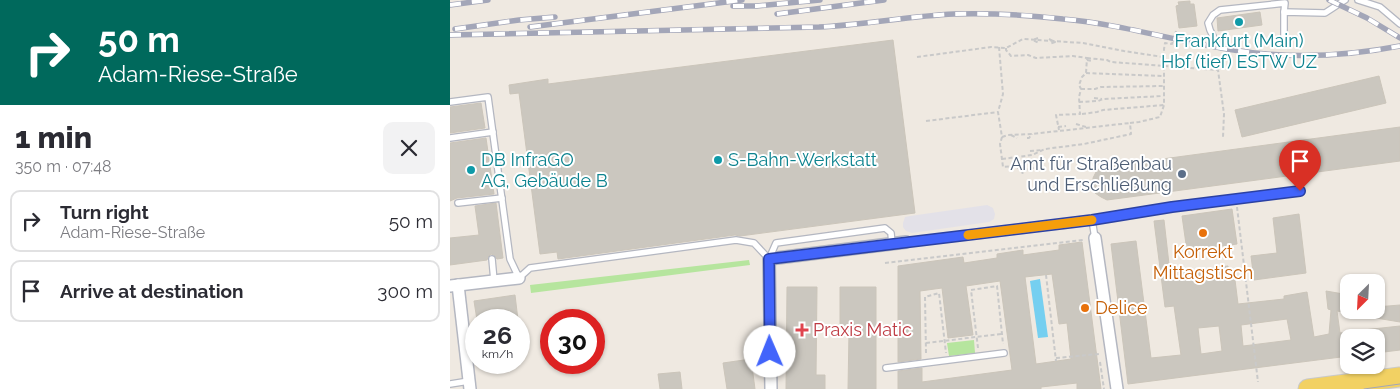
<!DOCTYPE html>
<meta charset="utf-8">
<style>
:root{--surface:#fff;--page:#f2f2f3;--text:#2b2b33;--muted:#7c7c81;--line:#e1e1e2}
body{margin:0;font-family:Raleway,sans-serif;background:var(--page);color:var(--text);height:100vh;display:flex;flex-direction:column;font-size:19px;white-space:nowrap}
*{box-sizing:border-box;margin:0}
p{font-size:16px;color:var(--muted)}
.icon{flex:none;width:28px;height:28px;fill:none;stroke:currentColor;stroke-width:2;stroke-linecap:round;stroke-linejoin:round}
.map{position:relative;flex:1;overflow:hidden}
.details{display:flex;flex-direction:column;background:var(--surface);width:450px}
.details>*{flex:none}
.banner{background:#00695c;color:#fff;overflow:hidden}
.needle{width:32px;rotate:204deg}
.fabs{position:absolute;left:890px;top:274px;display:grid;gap:10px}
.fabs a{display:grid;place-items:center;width:45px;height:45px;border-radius:10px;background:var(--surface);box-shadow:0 1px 4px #0004;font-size:25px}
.speed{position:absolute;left:15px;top:309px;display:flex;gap:10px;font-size:25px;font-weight:700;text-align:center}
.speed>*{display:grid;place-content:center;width:65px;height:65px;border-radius:50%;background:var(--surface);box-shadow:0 1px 4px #0004;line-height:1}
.speed small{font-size:12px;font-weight:400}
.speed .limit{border:8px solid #d22;background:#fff;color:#111}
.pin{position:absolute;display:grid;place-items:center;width:42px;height:42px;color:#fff;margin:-51px -21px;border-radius:50% 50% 50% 0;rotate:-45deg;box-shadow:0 0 5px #0007}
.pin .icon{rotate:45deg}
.me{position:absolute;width:55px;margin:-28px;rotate:359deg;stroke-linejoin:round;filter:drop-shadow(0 0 4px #0008)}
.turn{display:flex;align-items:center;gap:18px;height:105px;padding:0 15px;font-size:22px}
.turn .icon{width:65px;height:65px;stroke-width:2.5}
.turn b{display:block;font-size:35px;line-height:42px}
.round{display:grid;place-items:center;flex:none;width:52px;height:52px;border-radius:10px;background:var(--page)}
.summary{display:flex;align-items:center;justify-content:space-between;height:85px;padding:0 15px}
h1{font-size:30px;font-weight:800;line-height:38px}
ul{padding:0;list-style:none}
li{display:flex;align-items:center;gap:15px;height:62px;margin:0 10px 8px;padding:0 5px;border:2px solid var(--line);border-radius:10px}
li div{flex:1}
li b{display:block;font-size:19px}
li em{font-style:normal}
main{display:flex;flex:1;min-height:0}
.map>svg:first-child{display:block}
.industrial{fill:#e3e1e8}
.green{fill:#b6e59e}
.water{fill:#75cff0}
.building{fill:#cbc7bf;stroke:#cbc5ba;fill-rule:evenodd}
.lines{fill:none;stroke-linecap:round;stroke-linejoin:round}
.service-casing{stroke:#b4b7c1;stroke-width:8}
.minor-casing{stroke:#b4b7c1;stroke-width:14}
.primary-casing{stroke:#c9c9c9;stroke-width:21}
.path{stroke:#c9c9c9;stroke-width:2;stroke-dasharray:4 2.5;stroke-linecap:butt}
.service{stroke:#fff;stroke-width:5.5}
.minor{stroke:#fff;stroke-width:11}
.primary{stroke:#f2d163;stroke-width:19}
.tram{stroke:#a3a6b8;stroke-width:1}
.rail-casing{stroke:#a3a6b8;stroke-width:5.5}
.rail{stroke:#fff;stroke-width:4;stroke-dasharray:11;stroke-linecap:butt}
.route-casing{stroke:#2b41a3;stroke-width:12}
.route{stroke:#4264fb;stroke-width:9}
.slow{stroke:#f59e0b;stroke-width:9}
.culture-dot{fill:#0f9aa8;stroke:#fff;stroke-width:2}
.service-dot{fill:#5c6f8a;stroke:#fff;stroke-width:2}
.food-dot{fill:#e8710a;stroke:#fff;stroke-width:2}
.health-dot{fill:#e0444e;stroke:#fff;stroke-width:2}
.labels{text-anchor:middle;stroke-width:4;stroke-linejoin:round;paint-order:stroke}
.culture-label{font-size:18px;fill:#0d838f;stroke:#fff;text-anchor:start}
.service-label{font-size:18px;fill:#4e5e75;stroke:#fff;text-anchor:end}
.food-label{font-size:18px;fill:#c56008;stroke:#fff}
.health-label{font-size:18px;fill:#be3a42;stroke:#fff;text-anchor:start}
</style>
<main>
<section class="details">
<div class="banner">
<div class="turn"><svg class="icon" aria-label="right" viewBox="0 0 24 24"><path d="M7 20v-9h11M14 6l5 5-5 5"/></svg><div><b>50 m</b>Adam-Riese-Straße</div></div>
</div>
<div class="summary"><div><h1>1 min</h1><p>350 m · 07:48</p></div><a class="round"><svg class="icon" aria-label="close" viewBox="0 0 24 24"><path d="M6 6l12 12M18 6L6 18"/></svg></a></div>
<ul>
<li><svg class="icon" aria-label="right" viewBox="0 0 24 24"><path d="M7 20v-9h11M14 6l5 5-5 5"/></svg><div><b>Turn right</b><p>Adam-Riese-Straße</p></div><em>50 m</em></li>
<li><svg class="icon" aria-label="arrive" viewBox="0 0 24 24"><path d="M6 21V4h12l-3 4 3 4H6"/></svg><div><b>Arrive at destination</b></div><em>300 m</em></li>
</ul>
</section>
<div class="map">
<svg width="950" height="389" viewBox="0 0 950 389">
<rect width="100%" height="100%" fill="#efe9e1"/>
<polygon class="industrial" points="537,205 543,208 545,214 544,219 539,222 462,233 456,231 453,227 453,223 455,217 460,216"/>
<g class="green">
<polygon points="299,260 300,265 81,293 80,285"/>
<polygon points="524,340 525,353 499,356 497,343"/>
</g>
<polygon class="water" points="590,279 598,337 588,338 580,281"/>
<g class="building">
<polygon points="740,1 740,4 744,4 747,26 729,28 726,6 729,5 728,2"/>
<polygon points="810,12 812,25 768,31 767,18"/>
<polygon points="443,40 465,213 290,236 285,235 108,259 107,252 90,254 69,93 60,94 59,85 98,79 98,84"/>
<polygon points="929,76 936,103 792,137 785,110"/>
<polygon points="31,103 35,128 0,133 0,107"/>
<polygon points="950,127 950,161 657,200 651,197 645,193 643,187 643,178 647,170 653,167"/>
<polygon points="36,138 44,194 7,198 0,201 0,143"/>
<polygon points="46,203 53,258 47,259 44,255 41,254 38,257 37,260 0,265 0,238 29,235 25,206"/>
<polygon points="782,209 787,244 737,251 732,216"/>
<polygon points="849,214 856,273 804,280 801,256 827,253 823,218"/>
<path d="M714 220 720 273 778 266 780 280H785L788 304 834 299V296L857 292 864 337 879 334 881 310 878 309 876 291 899 295V313L887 311 890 333 899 332V356L678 384 661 244 686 241 701 358 731 355 724 306 715 307 704 221ZM837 319 841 340 793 346 791 325ZM769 326 772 351 751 354 748 328Z"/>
<path d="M632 242 651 389H627V383L591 387V389H448V371L472 368V382L562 370 550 281 516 286 523 335 498 338 492 288 470 291 471 359 448 362V266L513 257 514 263 547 258V254L573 250V255L609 250V245ZM602 274 609 324 617 323 621 359 586 364 575 277Z"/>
<polygon points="337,287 367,287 366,375 375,375 375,389 336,389"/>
<polygon points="390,287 426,287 426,389 398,389 399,332 390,332"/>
<polygon points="65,295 68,320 27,320 24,301"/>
<polygon points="950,305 950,322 926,318 926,307"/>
<polygon points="950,326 950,350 926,353 926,338 904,338 904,331"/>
<polygon points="301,359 305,389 277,389 273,363"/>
<polygon points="230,372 232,389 210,389 208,374"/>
</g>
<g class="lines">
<g class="service-casing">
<g id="service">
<polyline points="908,0 930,7 950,24"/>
<polyline points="763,36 760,30 758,23 763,15 770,10 835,3 834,12"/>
<polyline points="834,43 834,12 875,13 895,0"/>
<polyline points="0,102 38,97 60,259 69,278 80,268 286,240 304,243 319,259 326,243 435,228 441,233 442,244"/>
<polyline points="0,138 43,132"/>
<polyline points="8,203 52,198"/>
<polyline points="642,220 645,238"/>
<polyline points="456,242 642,220 722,207 850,191"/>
<polyline points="42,259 44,281"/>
<polyline points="436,368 554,353"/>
<polyline points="0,384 19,381"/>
</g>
</g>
<g class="minor-casing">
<g id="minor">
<polyline points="645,238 667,389"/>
<polyline points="8,285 20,389"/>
<polyline points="0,286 69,278"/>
<polyline points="321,389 319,259 456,242"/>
</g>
</g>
<g class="primary-casing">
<polyline id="primary" points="858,389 950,377"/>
</g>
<g class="path">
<polyline points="588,38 583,40 589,43"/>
<polyline points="599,39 605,42 599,44"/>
<path d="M549 47 553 94 548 112 552 137 550 144 553 167 565 166C572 172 581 169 589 166"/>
<polyline points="556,48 556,50 561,56 578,55 586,58 623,56 637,58 636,73 632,77 629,85 631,89 629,97 630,114 606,115 609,130"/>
<polyline points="467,57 541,47 556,48 573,39 633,43 674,51 713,57"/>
<polyline points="637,58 657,60 661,62 768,70 774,114 773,137"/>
<polyline points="637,60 643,61"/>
<polyline points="636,73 713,76"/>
<polyline points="631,89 645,89 651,87 713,86"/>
<polyline points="644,98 652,99"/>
<polyline points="629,102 648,101 653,99 713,96"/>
<polyline points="632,114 647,112 653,110 714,105"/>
<polyline points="476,121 548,112"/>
<polyline points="626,124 636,127"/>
<polyline points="608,127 616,126"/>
<polyline points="561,135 567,138"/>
<polyline points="552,137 558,135 582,134 680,123"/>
<polyline points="577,138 579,138 582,134"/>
<polyline points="580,151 592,150"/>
<polyline points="552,159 582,155 595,149 634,144 681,134 680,123 689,122 710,117 714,105 714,49 715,43 722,44 726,31"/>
<polyline points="572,170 573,176"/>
<polyline points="787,207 808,382"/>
<polyline points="435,263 633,240"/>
<polyline points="596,275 606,361"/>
<polyline points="476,343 551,334"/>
<polyline points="528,348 521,290 547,286 553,344"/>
<polyline points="476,353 475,297 489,293 496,353"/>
<polyline points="606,358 649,354"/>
<polyline points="650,362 654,389"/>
</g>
<use href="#service" class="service"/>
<use href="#minor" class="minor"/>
<use href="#primary" class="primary"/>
<polyline class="tram" points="914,389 950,384"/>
<g class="rail-casing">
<g id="rail">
<polyline points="879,0 917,18 950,38"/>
<polyline points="0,5 38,0"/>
<polyline points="283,6 307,6 370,0"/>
<polyline points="327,14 434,0"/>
<polyline points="80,27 292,0"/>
<polyline points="5,29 69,20 105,17"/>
<path d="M0 35 369 27C414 25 459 16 504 14 540 13 578 15 613 19 669 24 722 40 777 49 834 59 893 57 950 46"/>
</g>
</g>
<use href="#rail" class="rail"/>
</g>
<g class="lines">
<g class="route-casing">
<polyline id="route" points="320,352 319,259 642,220 722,207 850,191"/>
</g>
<use href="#route" class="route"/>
<polyline class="slow" points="518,235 642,220"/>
</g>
<g class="culture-dot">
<circle cx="789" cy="22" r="5"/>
<circle cx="268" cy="160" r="5"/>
<circle cx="21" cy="170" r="5"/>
</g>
<circle class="service-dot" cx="732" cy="174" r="5"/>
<g class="food-dot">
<circle cx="753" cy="233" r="5"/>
<circle cx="635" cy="308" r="5"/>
</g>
<path class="health-dot" d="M349.5 322.5h5v5h5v5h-5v5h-5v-5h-5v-5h5z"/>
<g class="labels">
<g class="culture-label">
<text x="789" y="47" text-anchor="middle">Frankfurt (Main)<tspan x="789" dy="21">Hbf (tief) ESTW UZ</tspan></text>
<text x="31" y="166">DB InfraGO<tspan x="31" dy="21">AG, Gebäude B</tspan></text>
<text x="278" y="166">S-Bahn-Werkstatt</text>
</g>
<g class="service-label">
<text x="722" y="170">Amt für Straßenbau<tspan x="722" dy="21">und Erschließung</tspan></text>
</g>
<g class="food-label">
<text x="753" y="258">Korrekt<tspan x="753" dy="21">Mittagstisch</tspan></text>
<text x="645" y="314" text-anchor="start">Delice</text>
</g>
<g class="health-label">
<text x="363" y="336">Praxis Matic</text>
</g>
</g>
</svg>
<div class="fabs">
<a><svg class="needle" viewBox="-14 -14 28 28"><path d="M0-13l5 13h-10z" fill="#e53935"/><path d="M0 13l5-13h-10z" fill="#7c7c81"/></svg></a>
<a><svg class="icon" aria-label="layers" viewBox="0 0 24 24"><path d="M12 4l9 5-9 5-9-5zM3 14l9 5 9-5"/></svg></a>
</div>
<div class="speed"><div>26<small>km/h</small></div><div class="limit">30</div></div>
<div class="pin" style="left:850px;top:191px;background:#d93025"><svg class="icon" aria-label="arrive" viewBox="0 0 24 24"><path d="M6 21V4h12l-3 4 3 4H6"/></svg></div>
<svg class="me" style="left:320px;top:352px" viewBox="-20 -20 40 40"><circle r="19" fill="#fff"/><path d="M0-13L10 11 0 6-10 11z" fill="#4264fb"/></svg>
</div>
</main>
